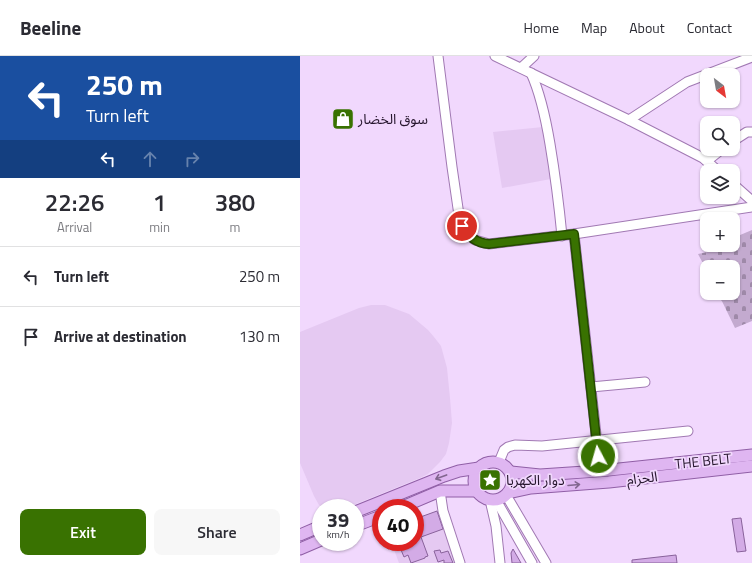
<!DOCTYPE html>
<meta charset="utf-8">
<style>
:root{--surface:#fff;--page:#f7f7f7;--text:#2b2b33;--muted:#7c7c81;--line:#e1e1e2;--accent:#397201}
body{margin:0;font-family:"Titillium Web","Noto Sans Arabic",sans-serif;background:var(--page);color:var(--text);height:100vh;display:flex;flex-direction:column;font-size:15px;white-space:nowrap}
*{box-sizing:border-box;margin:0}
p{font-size:13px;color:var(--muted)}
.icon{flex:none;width:22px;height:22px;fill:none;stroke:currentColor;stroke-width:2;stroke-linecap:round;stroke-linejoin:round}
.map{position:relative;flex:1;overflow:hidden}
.drawer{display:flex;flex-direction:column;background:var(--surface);width:300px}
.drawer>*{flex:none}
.guide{background:#1a4fa0;color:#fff;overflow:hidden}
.needle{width:26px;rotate:149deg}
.buttons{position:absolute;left:400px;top:12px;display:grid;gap:8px}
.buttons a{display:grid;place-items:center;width:40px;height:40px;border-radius:8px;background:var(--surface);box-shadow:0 1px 3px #0004;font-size:20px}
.speed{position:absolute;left:12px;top:443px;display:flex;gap:8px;font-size:20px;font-weight:700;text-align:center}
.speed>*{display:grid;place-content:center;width:52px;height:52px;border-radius:50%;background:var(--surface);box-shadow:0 1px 3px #0004;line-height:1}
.speed small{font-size:10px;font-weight:400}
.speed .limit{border:6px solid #d22;background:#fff;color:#111}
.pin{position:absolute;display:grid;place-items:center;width:34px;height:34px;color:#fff;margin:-17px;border:2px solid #fff;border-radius:50%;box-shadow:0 1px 4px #0007}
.me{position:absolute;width:44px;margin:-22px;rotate:354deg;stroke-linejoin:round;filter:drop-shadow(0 0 3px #0008)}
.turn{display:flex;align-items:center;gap:14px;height:84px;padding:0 20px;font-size:18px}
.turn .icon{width:52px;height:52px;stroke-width:2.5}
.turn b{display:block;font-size:28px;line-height:34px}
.lanes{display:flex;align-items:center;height:38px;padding:0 20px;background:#0003;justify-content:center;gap:20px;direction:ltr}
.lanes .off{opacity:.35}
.eta{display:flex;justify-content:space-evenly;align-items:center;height:68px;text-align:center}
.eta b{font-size:24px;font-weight:600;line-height:28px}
.cta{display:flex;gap:8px;margin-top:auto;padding:8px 20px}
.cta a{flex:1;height:46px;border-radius:8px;background:var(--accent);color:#fff;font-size:16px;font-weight:600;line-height:46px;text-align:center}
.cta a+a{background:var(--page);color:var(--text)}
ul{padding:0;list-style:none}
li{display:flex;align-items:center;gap:12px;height:60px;padding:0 20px;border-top:1px solid var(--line)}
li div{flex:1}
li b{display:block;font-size:15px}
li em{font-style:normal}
header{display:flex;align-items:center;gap:24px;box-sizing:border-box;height:56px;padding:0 20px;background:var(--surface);border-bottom:1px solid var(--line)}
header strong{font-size:19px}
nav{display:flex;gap:22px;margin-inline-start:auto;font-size:14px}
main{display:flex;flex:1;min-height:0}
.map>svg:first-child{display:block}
.built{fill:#e5c9f2}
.cemetery{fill:url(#cemetery-stones)}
.building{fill:#d3abe6;stroke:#89629b}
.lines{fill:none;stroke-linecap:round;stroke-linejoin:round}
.minor-casing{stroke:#a179b3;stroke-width:11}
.major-casing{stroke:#905fa6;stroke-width:13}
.minor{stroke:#fff;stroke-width:9}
.major{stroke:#dfb6f1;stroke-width:11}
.oneway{stroke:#82668f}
.route-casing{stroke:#254a01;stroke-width:10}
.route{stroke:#397201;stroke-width:7}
.labels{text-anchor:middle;stroke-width:3.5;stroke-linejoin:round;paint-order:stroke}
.poi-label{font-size:14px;fill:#26162d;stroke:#f1d8fd;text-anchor:start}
.street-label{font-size:14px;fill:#26162d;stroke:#f1d8fd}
</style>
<header>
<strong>Beeline</strong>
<nav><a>Home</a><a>Map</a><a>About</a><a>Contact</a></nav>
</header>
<main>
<section class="drawer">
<div class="guide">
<div class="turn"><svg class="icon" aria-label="left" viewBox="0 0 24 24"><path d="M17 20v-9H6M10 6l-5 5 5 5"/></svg><div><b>250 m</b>Turn left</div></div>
<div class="lanes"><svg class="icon" aria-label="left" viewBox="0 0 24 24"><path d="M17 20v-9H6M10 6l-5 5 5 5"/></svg><svg class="icon off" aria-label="ahead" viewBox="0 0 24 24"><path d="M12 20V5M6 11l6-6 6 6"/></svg><svg class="icon off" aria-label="right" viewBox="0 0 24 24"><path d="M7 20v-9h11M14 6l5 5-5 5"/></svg></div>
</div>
<div class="eta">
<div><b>22:26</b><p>Arrival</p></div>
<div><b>1</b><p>min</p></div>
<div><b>380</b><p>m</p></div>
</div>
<ul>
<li><svg class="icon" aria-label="left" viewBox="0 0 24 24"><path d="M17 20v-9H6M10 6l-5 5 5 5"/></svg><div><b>Turn left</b></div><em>250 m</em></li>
<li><svg class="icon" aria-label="arrive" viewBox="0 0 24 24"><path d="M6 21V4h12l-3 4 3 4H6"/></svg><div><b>Arrive at destination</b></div><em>130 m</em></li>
</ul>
<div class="cta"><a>Exit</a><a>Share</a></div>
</section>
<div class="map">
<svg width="452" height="507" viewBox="0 0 452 507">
<defs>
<pattern id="cemetery-stones" width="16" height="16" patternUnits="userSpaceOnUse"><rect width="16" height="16" fill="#c3aacf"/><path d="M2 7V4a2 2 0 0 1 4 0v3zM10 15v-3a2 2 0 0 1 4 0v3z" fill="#9e89a8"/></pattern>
</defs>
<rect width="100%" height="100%" fill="#f1d8fd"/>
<g class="built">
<polygon points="243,71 251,123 202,132 193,76"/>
<polygon points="71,249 85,249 109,258 128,274 134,281 141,290 147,312 150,342 152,367 149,387 146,398 140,406 128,418 120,422 46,452 24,452 19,449 14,440 0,407 0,276 59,252"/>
<polygon points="144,472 157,507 99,507 93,491 107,486 115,486 115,483"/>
</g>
<polygon class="cemetery" points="452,174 452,265 435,272 418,237 433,237 433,211 407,211 407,215 398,198 426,192 426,189 433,189 433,182"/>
<g class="building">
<polygon points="137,455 143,473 121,481 128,500 125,501 125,502 111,507 108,499 104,501 99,489 88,493 85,486 115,486 115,463"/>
<polygon points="441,462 446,495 437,496 432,463"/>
<polygon points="213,493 221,507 212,507 211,497"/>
<polygon points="140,494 141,497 148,495 153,507 144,507 144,504 138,506 134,495"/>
<polygon points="376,499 377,507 332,507 332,504"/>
</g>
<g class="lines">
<g class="minor-casing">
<g id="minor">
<polyline points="138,0 152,111 160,166 164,175 175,184 189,188 274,178 452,151"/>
<polyline points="195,0 329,64 403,102 418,115"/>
<polyline points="221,12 234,0"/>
<path d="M231 17C241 39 246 64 250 88 255 118 259 149 262 180"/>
<polyline points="329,64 387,26 452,1"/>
<polyline points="433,85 447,76 452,76"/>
<polyline points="407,105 422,93"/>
<polyline points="433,128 452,145"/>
<polyline points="274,178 300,415"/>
<polyline points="291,331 345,326"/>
<polyline points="199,406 204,394 208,391 215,389 242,390 388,375"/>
<polyline points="140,435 143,455 160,507"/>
<polyline points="206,439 246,507"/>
<polyline points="190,444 196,470 200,507"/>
<polyline points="196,444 232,507"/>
</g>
</g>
<g class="major-casing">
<g id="major">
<circle cx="193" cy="425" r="19"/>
<polyline points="211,416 240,419 300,415 452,399"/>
<polyline points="208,437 231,432 309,426 452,410"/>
<polyline points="100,452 140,435 177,435"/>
<polyline points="55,456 144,420 159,415 179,412"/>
<polyline points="55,470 81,460"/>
<polyline points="0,479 21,470"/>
<polyline points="0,493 21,484"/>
</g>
</g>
<use href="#minor" class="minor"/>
<use href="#major" class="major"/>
</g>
<defs><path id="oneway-shaft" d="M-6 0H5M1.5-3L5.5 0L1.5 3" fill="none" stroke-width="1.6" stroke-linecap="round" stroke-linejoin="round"/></defs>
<g class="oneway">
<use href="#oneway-shaft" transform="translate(141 421) rotate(160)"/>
<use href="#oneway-shaft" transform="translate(274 429) rotate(-5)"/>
</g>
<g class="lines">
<g class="route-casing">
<path id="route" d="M162 170C168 181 177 187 189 188L274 178 298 400"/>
</g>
<use href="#route" class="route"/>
</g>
<defs>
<g id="shop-square" transform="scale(1.15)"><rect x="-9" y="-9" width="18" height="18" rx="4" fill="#397201" stroke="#f1d8fd"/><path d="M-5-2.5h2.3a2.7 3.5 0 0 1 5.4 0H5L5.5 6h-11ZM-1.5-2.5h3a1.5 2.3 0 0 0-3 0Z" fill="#fff"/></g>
<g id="sight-square" transform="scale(1.15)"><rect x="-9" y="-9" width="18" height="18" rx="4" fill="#397201" stroke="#f1d8fd"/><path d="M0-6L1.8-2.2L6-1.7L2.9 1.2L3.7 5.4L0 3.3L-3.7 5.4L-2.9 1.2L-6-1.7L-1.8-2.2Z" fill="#fff"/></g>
</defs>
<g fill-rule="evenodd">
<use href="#shop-square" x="43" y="63"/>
<use href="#sight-square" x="190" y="424"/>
</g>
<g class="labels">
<g class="poi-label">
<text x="58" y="68">سوق الخضار</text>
<text x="206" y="429">دوار الكهربا</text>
</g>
<g class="street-label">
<text transform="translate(403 405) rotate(-6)" y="5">THE BELT</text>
<text transform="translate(342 422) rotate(-7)" y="5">الحزام</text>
</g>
</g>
</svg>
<div class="buttons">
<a><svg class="needle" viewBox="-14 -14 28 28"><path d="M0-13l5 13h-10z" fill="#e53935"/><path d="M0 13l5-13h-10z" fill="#7c7c81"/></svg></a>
<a><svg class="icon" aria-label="search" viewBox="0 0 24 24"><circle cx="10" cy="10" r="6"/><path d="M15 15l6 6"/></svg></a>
<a><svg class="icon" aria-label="layers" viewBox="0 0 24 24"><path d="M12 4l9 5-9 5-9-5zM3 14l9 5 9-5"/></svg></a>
<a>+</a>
<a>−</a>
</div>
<div class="speed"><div>39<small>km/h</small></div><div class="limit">40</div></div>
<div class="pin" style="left:162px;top:170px;background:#d93025"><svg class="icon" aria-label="arrive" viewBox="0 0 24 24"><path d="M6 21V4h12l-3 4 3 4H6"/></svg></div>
<svg class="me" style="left:298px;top:400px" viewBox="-20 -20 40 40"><circle r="17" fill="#397201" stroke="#fff" stroke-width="3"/><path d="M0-11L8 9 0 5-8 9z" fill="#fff"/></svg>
</div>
</main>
